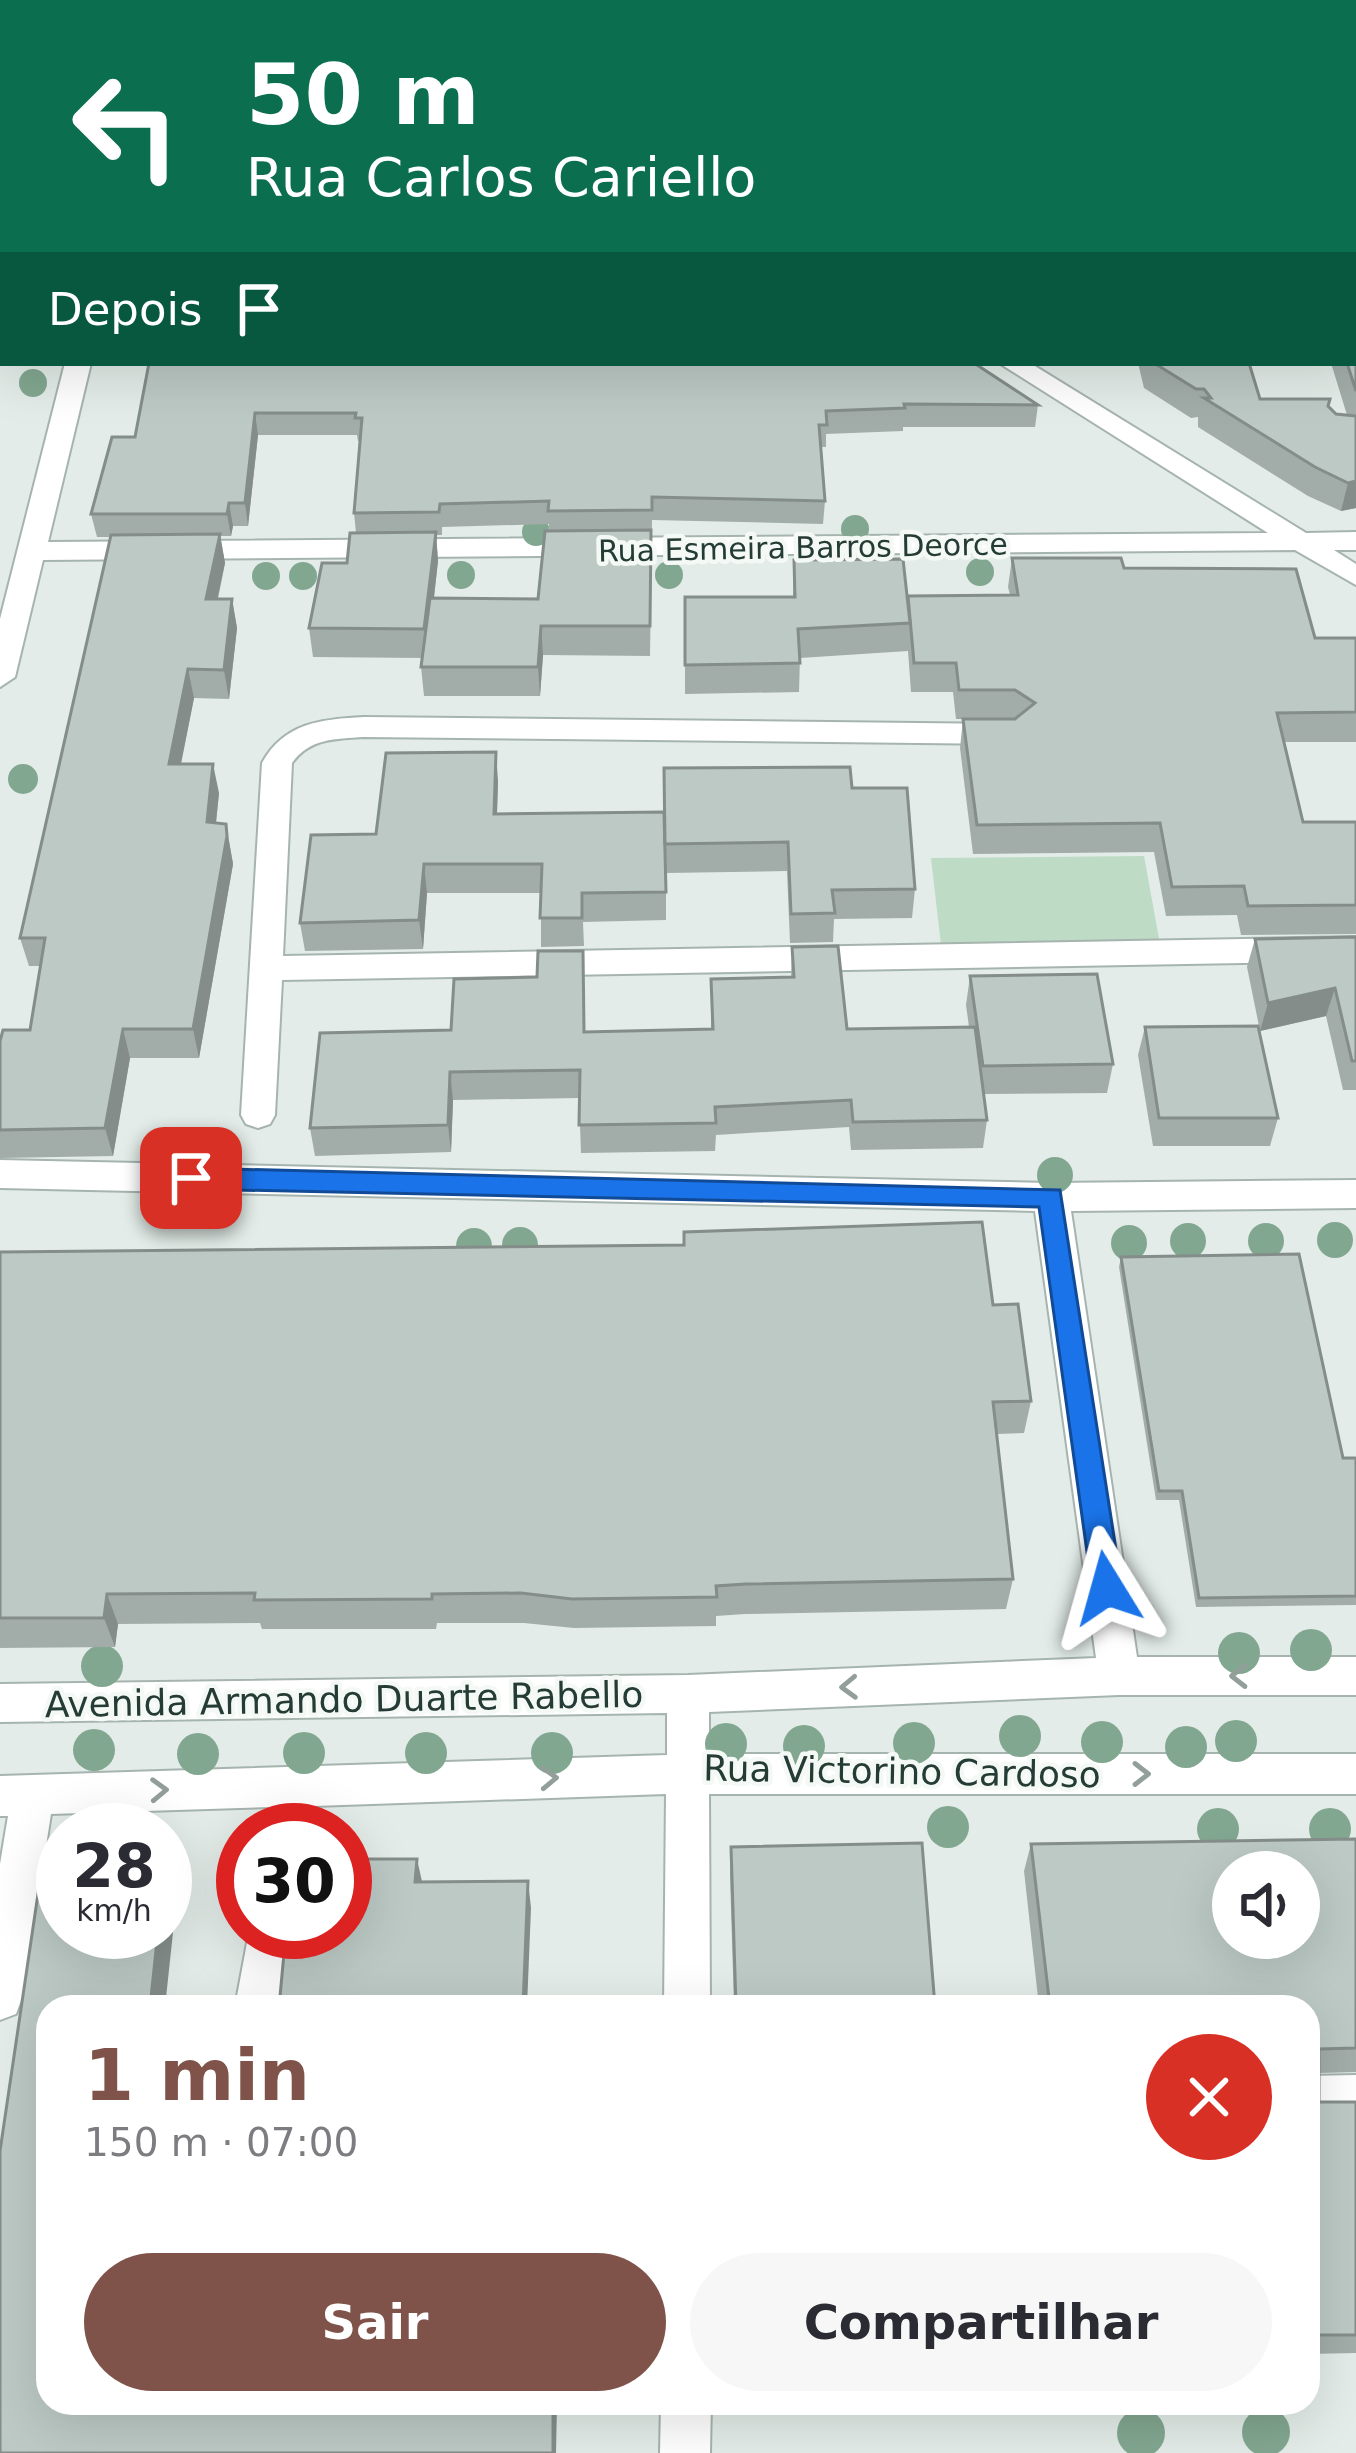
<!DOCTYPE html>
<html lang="pt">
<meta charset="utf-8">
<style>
:root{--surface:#fff;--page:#f7f7f7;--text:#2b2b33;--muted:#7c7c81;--accent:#7f534a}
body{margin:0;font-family:"DejaVu Sans",sans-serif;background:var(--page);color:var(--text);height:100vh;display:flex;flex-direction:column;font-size:45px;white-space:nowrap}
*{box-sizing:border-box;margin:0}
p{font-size:39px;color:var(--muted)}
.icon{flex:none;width:66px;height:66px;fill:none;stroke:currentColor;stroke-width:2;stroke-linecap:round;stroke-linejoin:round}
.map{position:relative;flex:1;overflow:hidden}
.sheet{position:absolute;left:36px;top:1995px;width:1284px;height:420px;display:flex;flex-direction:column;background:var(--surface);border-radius:36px;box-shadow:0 12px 48px #0002}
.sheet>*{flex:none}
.hud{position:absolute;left:0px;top:0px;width:1356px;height:366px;box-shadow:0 12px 48px #0002;background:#0b6e4f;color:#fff;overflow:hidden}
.tools{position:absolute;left:1212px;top:1851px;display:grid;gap:24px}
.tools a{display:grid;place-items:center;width:108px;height:108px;border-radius:50%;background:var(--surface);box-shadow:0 12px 48px #0002;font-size:60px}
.speed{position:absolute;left:36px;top:1803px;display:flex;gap:24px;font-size:60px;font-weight:700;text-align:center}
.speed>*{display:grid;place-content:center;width:156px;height:156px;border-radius:50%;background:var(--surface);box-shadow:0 12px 48px #0002;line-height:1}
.speed small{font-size:30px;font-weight:400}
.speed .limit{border:18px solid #d22;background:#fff;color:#111}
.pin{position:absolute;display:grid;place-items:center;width:102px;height:102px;color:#fff;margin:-51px;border-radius:24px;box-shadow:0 6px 18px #0006}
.me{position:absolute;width:132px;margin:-66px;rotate:352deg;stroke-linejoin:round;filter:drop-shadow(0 0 9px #0008)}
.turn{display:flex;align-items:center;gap:42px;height:252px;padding:0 48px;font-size:54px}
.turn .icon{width:156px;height:156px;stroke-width:2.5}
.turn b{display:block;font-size:84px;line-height:102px}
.then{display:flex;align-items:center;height:114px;padding:0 48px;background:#0003;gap:24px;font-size:45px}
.round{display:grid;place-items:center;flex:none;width:126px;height:126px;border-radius:63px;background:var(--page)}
.summary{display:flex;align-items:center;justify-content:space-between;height:204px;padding:0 48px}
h1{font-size:72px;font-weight:800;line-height:90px;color:var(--accent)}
.action{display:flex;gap:24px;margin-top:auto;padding:24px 48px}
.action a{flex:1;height:138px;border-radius:72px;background:var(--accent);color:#fff;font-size:48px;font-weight:800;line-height:138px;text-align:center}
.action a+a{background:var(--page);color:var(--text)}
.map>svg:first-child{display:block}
.green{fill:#bedbc5}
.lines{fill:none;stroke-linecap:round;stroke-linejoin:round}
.minor-casing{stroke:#a6b4af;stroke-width:4}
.minor{fill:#fff;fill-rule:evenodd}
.tree{fill:#82a790}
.wall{fill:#a2ada9;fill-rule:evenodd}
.shaded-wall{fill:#848d89}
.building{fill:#bcc9c4;stroke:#848d89;stroke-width:3;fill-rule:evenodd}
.oneway{stroke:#929e9a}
.route{fill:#1a73e8;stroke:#114b97;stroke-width:3}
.labels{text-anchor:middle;stroke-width:9;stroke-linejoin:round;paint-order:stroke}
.far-street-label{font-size:30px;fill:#243c35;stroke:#f4f9f6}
.street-label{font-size:36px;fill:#243c35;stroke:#f4f9f6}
</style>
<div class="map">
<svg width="1356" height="2453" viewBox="0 0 1356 2453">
<rect width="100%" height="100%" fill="#e3ece8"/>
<polygon class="green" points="1144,856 1160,944 941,945 931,858"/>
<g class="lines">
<g class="minor-casing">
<g id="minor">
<polygon points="70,0 92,0 94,3 72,3"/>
<rect x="538" y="0" width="22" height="3"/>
<polygon points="1041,0 1063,0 1039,3"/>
<rect x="0" y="116" width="3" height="14"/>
<polygon points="65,363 91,363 48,542 1268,533 999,363 1030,363 1306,533 1356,532 1356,550 1334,550 1356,564 1356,585 1295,550 43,560 15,677 0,687 0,619"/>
<path d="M364 717 1007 724 1022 734 1007 744 364 737C335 739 310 738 292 763L283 956 1356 937V961L282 980 275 1115 270 1124 258 1128 246 1124 241 1115 262 763C284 723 321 719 364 717Z"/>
<polygon points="0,1160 1051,1183 1356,1180 1356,1208 1071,1211 1137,1657 1356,1657 1356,1695 1119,1695 709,1712 709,1754 1356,1754 1356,1794 709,1794 710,2007 664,2007 666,1794 314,1806 309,1830 267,1830 271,1807 51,1814 22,1998 16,2014 0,2020 0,1864 8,1816 0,1816 0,1776 667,1755 667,1713 0,1722 0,1684 688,1675 1096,1658 1035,1211 0,1188"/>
<polygon points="249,1932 293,1932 281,2007 235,2007"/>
<polygon points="1356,2075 1356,2121 1308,2122 1308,2076"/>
<polygon points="661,2403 711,2403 710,2453 660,2453"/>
</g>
</g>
<use href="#minor" class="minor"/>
</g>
<g class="tree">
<circle cx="33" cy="383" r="14"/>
<circle cx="855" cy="529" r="14"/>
<circle cx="536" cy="532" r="14"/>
<circle cx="980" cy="572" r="14"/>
<circle cx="461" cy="575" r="14"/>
<circle cx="669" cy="575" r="14"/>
<circle cx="266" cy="576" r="14"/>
<circle cx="303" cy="576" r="14"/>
<circle cx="23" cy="779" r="15"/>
<circle cx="1055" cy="1175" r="18"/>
<circle cx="1335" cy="1240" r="18"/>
<circle cx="1188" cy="1241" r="18"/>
<circle cx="1266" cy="1241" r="18"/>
<circle cx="1129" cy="1243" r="18"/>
<circle cx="520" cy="1245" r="18"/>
<circle cx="474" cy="1246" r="18"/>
<circle cx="1311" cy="1650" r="21"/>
<circle cx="1239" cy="1653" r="21"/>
<circle cx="102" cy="1666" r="21"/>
<circle cx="1020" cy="1736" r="21"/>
<circle cx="1236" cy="1741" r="21"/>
<circle cx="1102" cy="1742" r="21"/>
<circle cx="914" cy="1743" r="21"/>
<circle cx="726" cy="1744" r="21"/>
<circle cx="804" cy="1746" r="21"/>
<circle cx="1186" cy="1747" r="21"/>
<circle cx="94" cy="1750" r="21"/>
<circle cx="304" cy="1753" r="21"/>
<circle cx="426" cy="1753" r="21"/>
<circle cx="552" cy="1753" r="21"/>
<circle cx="198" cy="1754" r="21"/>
<circle cx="948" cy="1827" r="21"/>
<circle cx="1218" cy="1829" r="21"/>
<circle cx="1330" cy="1829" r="21"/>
<circle cx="1266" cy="2432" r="24"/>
<circle cx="1141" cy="2433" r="24"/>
</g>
<g class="wall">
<polygon points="601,0 693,0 691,3 601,3"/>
<polygon points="1356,154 1356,508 1341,511 1308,496 1198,427 1198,417 1191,418 1144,388 1138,363 1249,363 1260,399 1328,407 1336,414 1347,415 1331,363 1353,363"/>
<path d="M149 363 1038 405 1035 427H903V431L826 434V447H821L825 501 823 524 652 520 650 656 543 655 540 696H424L421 667 422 658 313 657 309 628 347 563 356 533 354 513 360 441H358L357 435H258L248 526H233L231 536H220L225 563 218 599H232L237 628 229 699 194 698 181 764 219 793 216 823 226 824 233 864 199 1058H130L113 1156 0 1158V1041L30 1030 40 966H29L20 938 111 537H97L91 514 135 437ZM549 524 538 599 434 598 438 561 436 535H442V527Z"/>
<polygon points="1012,558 1124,568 1315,638 1356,638 1356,742 1284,742 1303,822 1356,822 1356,934 1241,935 1237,915 1166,916 1154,852 973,854 960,748 963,719 956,719 953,692 911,692 908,651 800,658 799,692 685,694 685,597 793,597 794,560 908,601 1010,595 1008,587"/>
<polygon points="498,781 497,814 664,812 852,788 915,889 912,918 834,919 833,942 790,943 787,871 666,873 666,920 583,922 584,946 541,947 541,893 427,893 423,949 305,951 300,923 376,834"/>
<polygon points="1356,937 1356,1090 1343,1090 1326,1016 1260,1031 1247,967 1255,939"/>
<polygon points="792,947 847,1029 969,1027 966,1005 970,976 1113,1064 1107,1093 984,1094 987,1120 983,1148 851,1150 849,1127 716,1135 715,1151 581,1153 579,1098 453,1100 451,1152 315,1156 310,1128 320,1033 585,1032 711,1029 711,979 791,977"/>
<polygon points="1145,1027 1278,1118 1270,1146 1153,1146 1138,1055"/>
<polygon points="0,1252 993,1305 1031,1401 1024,1433 996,1434 1013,1579 1006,1609 745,1614 716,1616 716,1626 574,1628 524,1623 437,1623 436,1629 262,1629 260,1623 118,1624 115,1647 0,1648"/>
<polygon points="1121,1257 1343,1458 1356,1458 1356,1605 1196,1607 1179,1500 1156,1500 1119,1267"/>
<polygon points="1356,1839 1356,2072 1319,2073 1319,2102 1356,2102 1356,2353 1308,2354 1308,2007 1039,2007 1024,1871 1031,1844"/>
<polygon points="731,1847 935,2007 734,2007 730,1874"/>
</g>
<g class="shaded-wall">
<polygon points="669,0 693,0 691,3 667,3"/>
<polygon points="3,38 3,70 0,71 0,39"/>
<polygon points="255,413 258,435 248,526 245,503"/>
<polygon points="1356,481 1356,508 1341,511 1348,483"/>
<polygon points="229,503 233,526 231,536 227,514"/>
<polygon points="436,532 438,561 427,658 424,629"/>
<polygon points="220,534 225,563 211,628 206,599"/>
<polygon points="232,599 237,628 229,699 224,670"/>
<polygon points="541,626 543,655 540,696 538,667"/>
<polygon points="188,669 194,698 175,793 169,764"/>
<polygon points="496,752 498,781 496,842 494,814"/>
<polygon points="213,764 219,793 213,850 207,822"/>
<polygon points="226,824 233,864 199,1058 193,1029"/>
<polygon points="424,864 427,893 423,949 419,920"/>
<polygon points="1335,988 1326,1016 1260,1031 1268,1003"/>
<polygon points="123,1029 130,1058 113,1156 105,1128"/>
<polygon points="450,1072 453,1100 451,1152 448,1125"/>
<polygon points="107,1594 118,1624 115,1647 104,1618"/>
<polygon points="167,1858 178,1886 165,2007 150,2007 158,1932 165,1932"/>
<polygon points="417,1859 423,1886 415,1882"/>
<polygon points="528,1881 531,1908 527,2007 523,2007"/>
<polygon points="105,2403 122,2403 119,2429 104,2411"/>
<polygon points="553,2403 557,2403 556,2453 553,2453"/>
</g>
<g class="building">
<polygon points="0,0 7,0 9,3 3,3 3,38 0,39"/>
<polygon points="616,0 669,0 667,3 618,3"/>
<polygon points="1081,0 1148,0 1147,3 1080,3"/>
<polygon points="1353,153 1356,154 1356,391 1347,363 1353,363"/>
<polygon points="149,363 974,363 1038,405 904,404 905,408 826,411 827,425 819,425 825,501 652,497 652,510 548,511 549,501 440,504 439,512 354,513 362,418 355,418 356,413 255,413 245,503 229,503 227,514 91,514 112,437 135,437"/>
<polygon points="1154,363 1249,363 1260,399 1330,399 1328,406 1336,414 1356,416 1356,481 1348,483 1315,467 1204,398 1211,398 1204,389 1196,389"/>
<polygon points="651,530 650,626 541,626 538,667 421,667 430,598 538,599 545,531"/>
<polygon points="436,532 424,629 309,628 322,563 347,563 350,533"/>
<polygon points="220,534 206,599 232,599 224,670 188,669 169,764 213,764 207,822 226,824 227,836 193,1029 123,1029 105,1128 0,1130 0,1041 3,1030 30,1030 45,938 20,938 111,535"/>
<polygon points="1012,558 1121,558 1124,568 1296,569 1315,638 1356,638 1356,712 1277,713 1303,822 1356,822 1356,905 1248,906 1244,886 1172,887 1160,823 977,825 963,719 1015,719 1035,703 1015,690 959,690 956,663 914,663 908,596 1018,595"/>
<polygon points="903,559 910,623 798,629 800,663 685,665 685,597 795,597 794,560"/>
<polygon points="496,752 494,814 664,812 666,892 582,893 582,918 540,918 542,864 424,864 419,920 300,923 311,835 376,834 386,753"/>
<polygon points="850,767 852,788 907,788 915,889 832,890 835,913 791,914 788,842 665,844 664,768"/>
<polygon points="1356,937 1356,1061 1352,1061 1335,988 1268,1003 1255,939"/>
<polygon points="838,946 847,1029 975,1027 987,1120 853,1122 851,1100 715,1107 716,1123 579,1125 580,1070 450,1072 448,1125 310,1128 320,1033 451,1030 454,979 537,977 538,951 583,951 584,1032 713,1029 711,979 794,977 792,947"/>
<polygon points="1097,974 1113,1064 983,1066 970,976"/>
<polygon points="1258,1026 1278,1118 1159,1118 1145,1027"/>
<polygon points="982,1222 993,1305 1018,1304 1031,1401 993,1402 1013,1579 746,1584 716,1586 717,1597 572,1599 521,1593 432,1594 432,1599 254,1600 255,1593 107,1594 104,1618 0,1618 0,1252 684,1245 684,1232"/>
<polygon points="1299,1254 1343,1458 1356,1458 1356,1596 1199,1598 1182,1491 1159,1491 1121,1257"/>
<path d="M1356 1839V2048L1319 2049V2102H1356V2335H1308V2007H1050L1031 1844ZM1233 1872H1299V1938H1233Z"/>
<polygon points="922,1843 935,2007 736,2007 731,1847"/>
<polygon points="345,1859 417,1859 415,1882 528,1881 523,2007 279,2007 286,1932 345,1932"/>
<polygon points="43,1860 63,1860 63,1932 158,1932 150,2007 48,2007 48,2403 105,2403 104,2411 286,2403 553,2403 553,2453 0,2453 0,2151"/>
</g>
<defs><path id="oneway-chevron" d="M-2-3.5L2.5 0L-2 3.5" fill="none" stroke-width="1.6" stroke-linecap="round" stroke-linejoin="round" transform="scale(3)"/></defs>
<g class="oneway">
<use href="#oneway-chevron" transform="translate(1239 1676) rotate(-180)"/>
<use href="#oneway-chevron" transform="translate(849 1687) rotate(178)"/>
<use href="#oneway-chevron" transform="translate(1141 1774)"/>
<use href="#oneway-chevron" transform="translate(549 1778) rotate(-2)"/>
<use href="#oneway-chevron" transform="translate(159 1790) rotate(-2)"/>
</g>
<polygon class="route" points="191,1168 1060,1190 1122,1588 1118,1598 1107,1602 1096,1598 1092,1588 1039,1207 191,1189 178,1178"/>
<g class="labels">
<g class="far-street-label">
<text transform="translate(803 548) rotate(-1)" y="10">Rua Esmeira Barros Deorce</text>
</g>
<g class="street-label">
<text transform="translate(344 1699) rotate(-1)" y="13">Avenida Armando Duarte Rabello</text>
<text transform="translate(902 1771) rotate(1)" y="13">Rua Victorino Cardoso</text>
</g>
</g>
</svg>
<div class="tools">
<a><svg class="icon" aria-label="sound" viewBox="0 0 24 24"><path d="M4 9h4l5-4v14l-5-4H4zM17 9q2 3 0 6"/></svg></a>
</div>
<div class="speed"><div>28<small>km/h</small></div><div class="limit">30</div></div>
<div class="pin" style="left:191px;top:1178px;background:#d93025"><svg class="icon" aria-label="arrive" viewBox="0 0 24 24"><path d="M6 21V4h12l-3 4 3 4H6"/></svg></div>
<svg class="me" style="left:1107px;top:1588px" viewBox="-20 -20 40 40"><path d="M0-17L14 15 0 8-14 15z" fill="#1a73e8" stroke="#fff" stroke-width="4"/></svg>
<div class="hud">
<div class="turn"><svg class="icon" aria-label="left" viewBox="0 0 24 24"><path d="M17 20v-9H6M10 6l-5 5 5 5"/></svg><div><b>50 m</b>Rua Carlos Cariello</div></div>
<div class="then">Depois<svg class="icon" aria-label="arrive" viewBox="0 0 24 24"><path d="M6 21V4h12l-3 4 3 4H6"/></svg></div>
</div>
<section class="sheet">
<div class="summary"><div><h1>1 min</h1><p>150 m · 07:00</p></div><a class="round" style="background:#d93025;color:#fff"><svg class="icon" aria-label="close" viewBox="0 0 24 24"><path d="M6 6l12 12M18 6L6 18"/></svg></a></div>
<div class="action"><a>Sair</a><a>Compartilhar</a></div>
</section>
</div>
